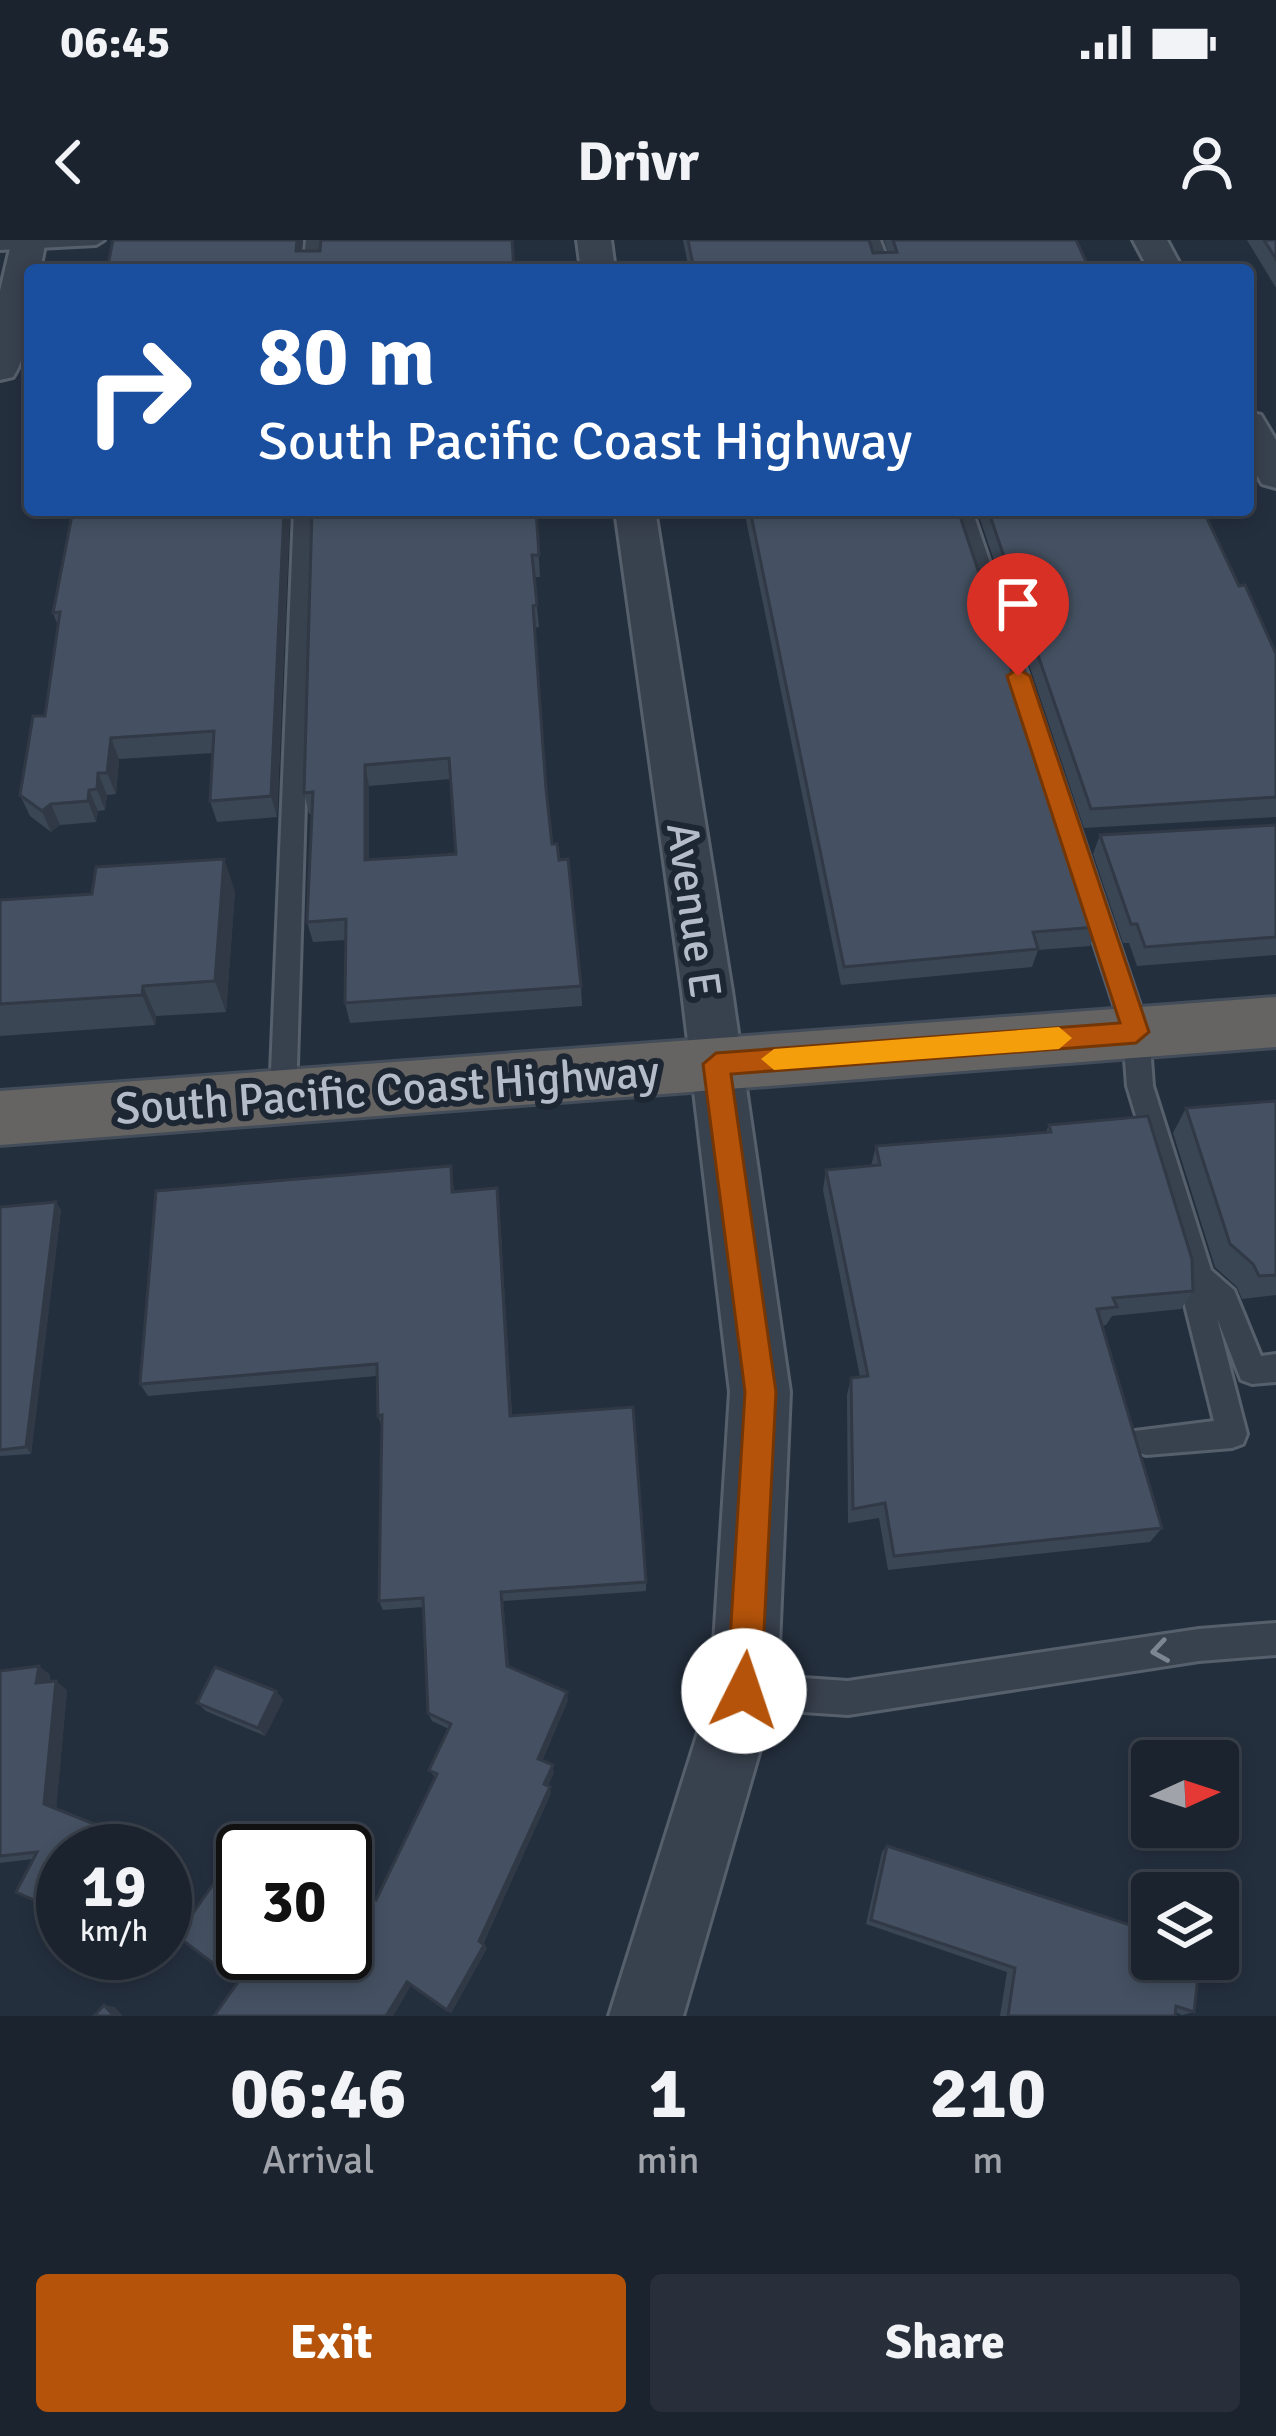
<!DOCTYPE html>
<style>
:root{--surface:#1b232e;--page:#282f3a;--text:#f1f3f6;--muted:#a0a4aa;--line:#39404a;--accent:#b45309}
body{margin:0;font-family:Signika,sans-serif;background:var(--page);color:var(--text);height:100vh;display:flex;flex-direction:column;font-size:45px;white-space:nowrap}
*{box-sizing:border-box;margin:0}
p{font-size:39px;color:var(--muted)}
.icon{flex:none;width:66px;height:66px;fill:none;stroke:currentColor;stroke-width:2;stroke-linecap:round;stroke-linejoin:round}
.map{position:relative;height:1776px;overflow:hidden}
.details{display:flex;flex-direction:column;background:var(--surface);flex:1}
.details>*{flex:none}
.hud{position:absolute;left:24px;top:24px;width:1230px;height:252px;border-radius:12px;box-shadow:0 6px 18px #0003,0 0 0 3px var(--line);background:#1a4fa0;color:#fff;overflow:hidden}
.needle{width:78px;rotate:87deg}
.buttons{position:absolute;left:1131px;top:1500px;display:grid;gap:24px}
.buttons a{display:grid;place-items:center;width:108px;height:108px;border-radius:12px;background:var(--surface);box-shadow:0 6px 18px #0003,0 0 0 3px var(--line);font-size:60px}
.speed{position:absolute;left:36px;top:1584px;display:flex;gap:24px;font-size:60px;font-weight:700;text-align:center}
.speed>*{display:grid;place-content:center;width:156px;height:156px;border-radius:50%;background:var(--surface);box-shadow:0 6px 18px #0003,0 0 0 3px var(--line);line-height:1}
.speed small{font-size:30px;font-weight:400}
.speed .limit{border:6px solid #111;border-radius:18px;background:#fff;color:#111}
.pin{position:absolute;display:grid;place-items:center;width:102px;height:102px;color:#fff;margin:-123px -51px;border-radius:50% 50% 50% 0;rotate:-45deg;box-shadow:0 0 12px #0007}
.pin .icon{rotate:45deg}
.me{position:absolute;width:132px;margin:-66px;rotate:4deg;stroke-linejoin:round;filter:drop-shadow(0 0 9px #0008)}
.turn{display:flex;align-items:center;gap:42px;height:252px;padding:0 36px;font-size:54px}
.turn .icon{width:156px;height:156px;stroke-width:2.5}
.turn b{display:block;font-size:84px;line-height:102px}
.eta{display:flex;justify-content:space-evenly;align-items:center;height:204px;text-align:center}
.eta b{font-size:72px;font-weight:700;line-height:84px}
.action{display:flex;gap:24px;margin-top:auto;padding:24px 36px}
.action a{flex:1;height:138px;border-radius:12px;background:var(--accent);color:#fff;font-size:48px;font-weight:700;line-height:138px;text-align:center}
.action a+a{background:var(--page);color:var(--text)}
.status{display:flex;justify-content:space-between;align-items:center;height:84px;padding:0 60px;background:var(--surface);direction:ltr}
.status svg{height:33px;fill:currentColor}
header{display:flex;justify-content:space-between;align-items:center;height:156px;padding:0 36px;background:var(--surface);font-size:54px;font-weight:700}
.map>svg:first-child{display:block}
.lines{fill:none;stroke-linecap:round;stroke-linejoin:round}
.service-casing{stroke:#565f6c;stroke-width:6}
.minor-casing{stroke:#565f6c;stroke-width:6}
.trunk-casing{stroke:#434c59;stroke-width:6}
.service{fill:#38414e;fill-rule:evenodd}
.minor{fill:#38414e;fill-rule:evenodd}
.trunk{fill:#656462;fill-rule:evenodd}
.wall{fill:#3b4654;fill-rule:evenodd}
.shaded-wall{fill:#303945}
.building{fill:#455162;stroke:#303945;stroke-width:3;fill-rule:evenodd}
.oneway{stroke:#7c8592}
.route{fill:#b45309;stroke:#753606;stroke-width:3}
.slow{fill:#f59e0b}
.labels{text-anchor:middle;stroke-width:12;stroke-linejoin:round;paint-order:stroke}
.street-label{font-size:45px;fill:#b4bcc9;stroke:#1d2633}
</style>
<div class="status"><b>06:45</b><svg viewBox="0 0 49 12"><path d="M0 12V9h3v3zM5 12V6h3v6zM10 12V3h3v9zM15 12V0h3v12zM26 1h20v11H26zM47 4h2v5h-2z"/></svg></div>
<header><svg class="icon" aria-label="back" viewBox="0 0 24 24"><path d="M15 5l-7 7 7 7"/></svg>Drivr<svg class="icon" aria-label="person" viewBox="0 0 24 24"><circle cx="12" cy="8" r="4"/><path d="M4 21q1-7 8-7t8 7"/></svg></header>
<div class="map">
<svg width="1276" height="1776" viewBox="0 0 1276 1776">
<rect width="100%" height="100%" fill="#242f3e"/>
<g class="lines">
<g class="service-casing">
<g id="service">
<polygon points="0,0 104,0 96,5 0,10"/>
<polygon points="306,0 322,0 321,30 303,30"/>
<polygon points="864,0 880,0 891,30 873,30"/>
<polygon points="294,270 314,270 296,857 292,865 274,865 270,857"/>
<polygon points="952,270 972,270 1149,792 1153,846 1211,1030 1234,1050 1261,1116 1276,1114 1276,1142 1252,1144 1241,1140 1217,1078 1247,1194 1243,1204 1232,1208 1146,1215 1135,1211 1131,1201 1135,1191 1214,1181 1183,1057 1185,1037 1127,846 1123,792"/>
<polygon points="1276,1383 1276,1415 1199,1421 848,1475 744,1468 732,1463 727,1451 732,1439 744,1434 848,1441 1199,1389"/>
</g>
</g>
<g class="minor-casing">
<g id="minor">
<path d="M12 0H46L40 30H30C30 63 32 108 13 137L0 140V51Z"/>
<polygon points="577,0 611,0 615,30 581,30"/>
<polygon points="1133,0 1167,0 1183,30 1149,30"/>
<polygon points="1248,172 1261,175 1276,200 1276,248 1262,244 1248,220"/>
<polygon points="615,270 655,270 732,751 790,1152 777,1451 683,1776 609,1776 711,1451 730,1152 682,751"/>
</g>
</g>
<g class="trunk-casing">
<polygon id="trunk" points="1276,757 1276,807 0,905 0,851"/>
</g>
<use href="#service" class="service"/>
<use href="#minor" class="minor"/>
<use href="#trunk" class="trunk"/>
</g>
<g class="wall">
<polygon points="683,0 869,0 873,13 888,13 884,0 1076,0 1090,30 689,30"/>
<polygon points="1247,0 1276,0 1276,48"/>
<polygon points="73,270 290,270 277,577 217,582 210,561 213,513 119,519 116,554 107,555 105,570 98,571 96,582 60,585 51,592 30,576 20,555 45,476 58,386 53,373"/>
<path d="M536 270 540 337H534L539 387 534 388 546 549 552 604 559 620 581 746 582 766 350 783 345 763 346 700 313 702 307 682 312 574H309L304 553ZM451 539 456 614 369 620V546Z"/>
<polygon points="744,270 958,270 1097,687 1090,706 1038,710 1032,727 841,745"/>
<polygon points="977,270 1203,270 1239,346 1276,414 1276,577 1084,588"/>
<polygon points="1276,585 1276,715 1137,726 1129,703 1123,703 1093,614 1100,595"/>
<polygon points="235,651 226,772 156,776 155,785 0,796 0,660"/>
<polygon points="1276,861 1276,1055 1242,1059 1237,1047 1215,1027 1173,893 1186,868"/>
<polygon points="1049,885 1193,1051 1181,1069 1112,1076 1106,1085 1102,1086 1162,1288 1150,1302 888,1330 879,1278 848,1283 847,1155 851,1138 860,1137 823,950 826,930 871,926 876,906 1046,892"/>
<polygon points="451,926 454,952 499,962 512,1176 646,1342 646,1351 503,1361 509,1427 568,1460 542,1521 554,1532 548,1546 551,1553 483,1704 487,1708 451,1773 411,1745 393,1776 214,1776 238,1742 243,1713 376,1660 435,1537 429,1530 449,1489 432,1481 428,1473 423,1367 383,1370 379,1361 382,1187 378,1176 377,1136 148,1156 140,1144"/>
<polygon points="0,967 61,970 31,1214 0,1216"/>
<polygon points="39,1426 50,1435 50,1442 67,1450 56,1569 137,1601 148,1607 115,1611 63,1611 33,1619 0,1623 0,1431"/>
<polygon points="276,1451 283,1460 265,1496 206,1471 197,1463"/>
<polygon points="887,1606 1194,1772 1182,1775 1176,1772 1175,1776 1000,1776 1007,1732 866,1684 882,1612"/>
</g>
<g class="shaded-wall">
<polygon points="297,0 303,0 300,30 296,11"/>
<polygon points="284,270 290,270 277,577 271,556"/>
<polygon points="111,498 119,519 116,554 107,533"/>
<polygon points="365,525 369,546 369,641 365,620"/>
<polygon points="98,533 107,555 105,570 97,549"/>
<polygon points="89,550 98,571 96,582 88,561"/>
<polygon points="51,564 60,585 51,592 42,571"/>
<polygon points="224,619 235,651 226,772 215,741"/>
<polygon points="143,746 156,776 155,785 142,755"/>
<polygon points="497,948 499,962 512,1188 510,1176"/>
<polygon points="56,962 61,970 31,1214 26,1207"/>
<polygon points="501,1352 503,1361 509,1435 507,1426"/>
<polygon points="39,1426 50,1435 48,1452 36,1443"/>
<polygon points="56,1441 67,1450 56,1570 44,1564"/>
<polygon points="276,1451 283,1460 265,1496 258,1488"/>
<polygon points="567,1452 568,1460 540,1526 538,1519"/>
<polygon points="553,1525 554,1532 546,1550 544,1544"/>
<polygon points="550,1547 551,1553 482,1705 479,1701"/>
<polygon points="105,1604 116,1610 115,1611 102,1611"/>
<polygon points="484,1705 487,1708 451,1773 447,1770"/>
<polygon points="407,1742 411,1745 393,1776 386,1776"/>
<polygon points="104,1765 115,1767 123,1776 114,1776"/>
</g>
<g class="building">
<polygon points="113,0 297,0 296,11 320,11 321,0 512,0 514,30 107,30"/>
<polygon points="688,0 869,0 873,13 897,12 893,0 1076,0 1090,30 694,30"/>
<polygon points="1264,0 1276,0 1276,19"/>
<polygon points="73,270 284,270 271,556 210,561 214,491 111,498 107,533 98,533 97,549 89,550 88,561 51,564 42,571 20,555 33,476 45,476 60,372 53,373"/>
<path d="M312 270H536L539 315H532L537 365 533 366 546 549 552 604H557L559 620 568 619 581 746 345 763 346 679 307 682 313 552 304 553ZM449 518 456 614 365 620V525Z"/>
<polygon points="750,270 958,270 1097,687 1033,692 1038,709 844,727"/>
<polygon points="988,270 1203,270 1239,346 1245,345 1276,414 1276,557 1091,569"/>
<polygon points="1276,585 1276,697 1145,707 1137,684 1131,684 1100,595"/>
<polygon points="224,619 215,741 143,746 142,755 0,764 0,660 92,654 96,627"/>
<polygon points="1276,861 1276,1035 1259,1036 1253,1024 1230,1004 1186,868"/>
<polygon points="1148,876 1192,1019 1193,1051 1113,1058 1117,1067 1097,1069 1162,1288 894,1316 885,1263 853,1269 851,1138 868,1136 826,930 880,925 876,906 1051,892 1049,885"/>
<polygon points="451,926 452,952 497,948 510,1176 633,1167 646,1342 501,1352 507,1426 567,1452 538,1519 553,1525 544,1544 550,1547 479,1701 484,1705 447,1770 407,1742 386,1776 214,1776 238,1742 177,1696 228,1623 243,1634 243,1713 345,1713 345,1639 376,1660 437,1534 429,1530 451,1484 428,1473 423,1358 379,1361 382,1175 378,1176 377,1124 140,1144 156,951"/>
<polygon points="56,962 26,1207 0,1210 0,967"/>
<polygon points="39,1426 36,1443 56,1441 44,1564 137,1601 105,1604 102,1611 63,1611 63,1673 16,1652 37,1612 0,1616 0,1431"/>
<polygon points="215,1427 276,1451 258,1488 197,1463"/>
<polygon points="887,1606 1152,1692 1152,1719 1200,1719 1194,1772 1176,1766 1175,1776 1008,1776 1015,1728 871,1680"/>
<polygon points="104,1765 114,1776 94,1776"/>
</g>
<defs><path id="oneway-chevron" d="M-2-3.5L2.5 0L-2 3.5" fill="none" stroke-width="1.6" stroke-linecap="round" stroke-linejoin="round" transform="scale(3)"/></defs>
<use class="oneway" href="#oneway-chevron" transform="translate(1160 1411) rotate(171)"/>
<polygon class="route" points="1018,429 1030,436 1149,792 1136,803 731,834 776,1152 761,1451 756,1463 744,1468 732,1463 727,1451 745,1152 703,824 716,813 1120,783 1007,436"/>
<polygon class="slow" points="1059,787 1072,798 1059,809 774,830 761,819 774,809"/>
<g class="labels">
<g class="street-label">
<text transform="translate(695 670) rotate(82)" y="16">Avenue E</text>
<text transform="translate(387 849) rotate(-4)" y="16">South Pacific Coast Highway</text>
</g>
</g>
</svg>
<div class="buttons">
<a><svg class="needle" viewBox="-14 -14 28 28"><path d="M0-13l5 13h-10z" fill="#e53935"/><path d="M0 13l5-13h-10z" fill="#a0a4aa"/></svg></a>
<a><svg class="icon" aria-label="layers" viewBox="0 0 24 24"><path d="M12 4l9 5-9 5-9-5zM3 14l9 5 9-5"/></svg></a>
</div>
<div class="speed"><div>19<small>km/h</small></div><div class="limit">30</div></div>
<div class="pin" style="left:1018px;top:436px;background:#d93025"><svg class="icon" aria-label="arrive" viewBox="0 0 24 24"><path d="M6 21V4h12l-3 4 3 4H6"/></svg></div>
<svg class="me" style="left:744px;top:1451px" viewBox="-20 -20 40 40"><circle r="19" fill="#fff"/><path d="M0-13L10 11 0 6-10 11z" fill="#b45309"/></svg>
<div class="hud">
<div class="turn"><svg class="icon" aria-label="right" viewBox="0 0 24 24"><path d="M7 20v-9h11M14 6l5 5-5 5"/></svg><div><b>80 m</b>South Pacific Coast Highway</div></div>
</div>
</div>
<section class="details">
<div class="eta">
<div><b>06:46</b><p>Arrival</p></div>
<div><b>1</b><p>min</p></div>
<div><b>210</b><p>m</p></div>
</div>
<div class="action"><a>Exit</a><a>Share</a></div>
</section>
